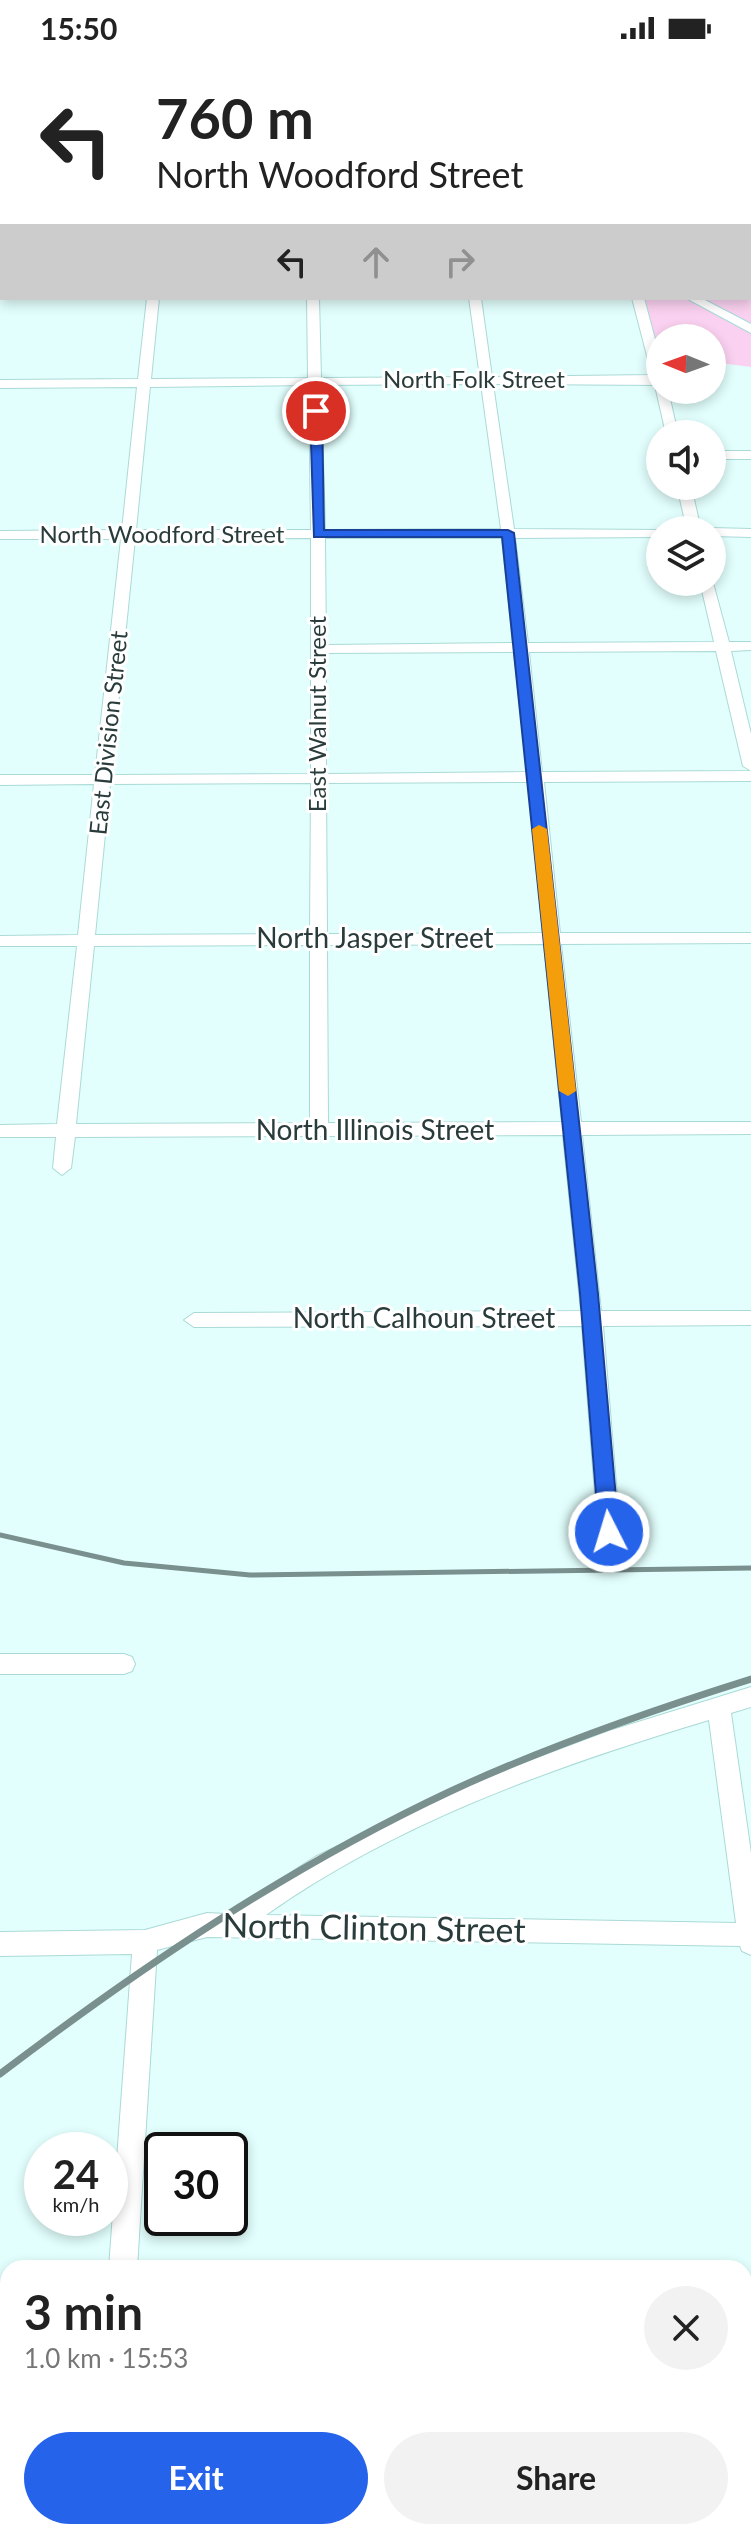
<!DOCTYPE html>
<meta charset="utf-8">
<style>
:root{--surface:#fff;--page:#f2f2f2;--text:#222;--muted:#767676;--accent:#2563eb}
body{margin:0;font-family:Lato,sans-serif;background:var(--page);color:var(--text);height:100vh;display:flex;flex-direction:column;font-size:30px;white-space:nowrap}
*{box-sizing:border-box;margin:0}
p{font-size:26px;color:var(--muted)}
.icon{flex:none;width:44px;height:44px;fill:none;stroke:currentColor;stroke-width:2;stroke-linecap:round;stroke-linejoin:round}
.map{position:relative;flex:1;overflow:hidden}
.side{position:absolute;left:0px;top:2204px;width:752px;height:280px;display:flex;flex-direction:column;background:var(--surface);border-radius:24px 24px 0 0;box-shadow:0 4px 12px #0003}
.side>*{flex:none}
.banner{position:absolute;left:0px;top:0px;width:752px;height:244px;box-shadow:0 4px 12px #0003;background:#fff;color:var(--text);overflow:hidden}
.needle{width:52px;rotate:271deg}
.controls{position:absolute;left:646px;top:268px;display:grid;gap:16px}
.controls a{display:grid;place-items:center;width:80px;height:80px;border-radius:50%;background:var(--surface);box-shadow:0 4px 12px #0003;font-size:40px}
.speed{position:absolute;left:24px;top:2076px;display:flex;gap:16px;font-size:40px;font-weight:700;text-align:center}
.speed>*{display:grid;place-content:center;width:104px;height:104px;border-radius:50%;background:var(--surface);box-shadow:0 4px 12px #0003;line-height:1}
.speed small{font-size:20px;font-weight:400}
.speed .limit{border:4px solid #111;border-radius:12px;background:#fff;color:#111}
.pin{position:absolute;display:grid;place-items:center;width:68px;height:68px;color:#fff;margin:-34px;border:4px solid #fff;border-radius:50%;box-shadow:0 2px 8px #0007}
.me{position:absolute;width:88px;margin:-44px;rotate:355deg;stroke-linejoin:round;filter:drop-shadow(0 0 6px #0008)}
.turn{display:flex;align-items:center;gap:28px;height:168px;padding:0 24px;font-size:36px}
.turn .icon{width:104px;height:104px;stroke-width:2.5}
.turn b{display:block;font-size:56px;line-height:68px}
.lanes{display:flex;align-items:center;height:76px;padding:0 24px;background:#0003;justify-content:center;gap:40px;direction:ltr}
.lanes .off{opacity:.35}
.round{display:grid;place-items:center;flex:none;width:84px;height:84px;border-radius:42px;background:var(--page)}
.summary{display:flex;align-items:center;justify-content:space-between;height:136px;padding:0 24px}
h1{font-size:48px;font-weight:700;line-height:60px}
.cta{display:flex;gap:16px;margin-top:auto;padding:16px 24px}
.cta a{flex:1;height:92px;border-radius:48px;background:var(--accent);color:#fff;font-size:32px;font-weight:700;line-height:92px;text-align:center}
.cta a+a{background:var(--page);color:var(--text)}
.status{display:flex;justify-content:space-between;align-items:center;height:56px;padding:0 40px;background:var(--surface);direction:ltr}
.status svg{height:22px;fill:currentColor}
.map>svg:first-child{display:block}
.green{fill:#fad1f0}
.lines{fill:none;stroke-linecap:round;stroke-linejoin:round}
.minor-casing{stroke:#aadad7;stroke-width:2}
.major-casing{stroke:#519592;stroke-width:28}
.minor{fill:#fff;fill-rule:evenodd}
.major{stroke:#a3dcda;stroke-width:26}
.rail-far1{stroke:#79908f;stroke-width:5}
.rail{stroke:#79908f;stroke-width:7}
.route{fill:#2563eb;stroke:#184099;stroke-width:2}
.slow{fill:#f59e0b}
.labels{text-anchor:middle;stroke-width:6;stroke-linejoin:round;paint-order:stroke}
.far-street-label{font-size:24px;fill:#293c3b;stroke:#fff}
.street-label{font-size:28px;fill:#293c3b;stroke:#fff}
.near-street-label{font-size:34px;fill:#293c3b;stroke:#fff}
</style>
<div class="status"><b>15:50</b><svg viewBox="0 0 49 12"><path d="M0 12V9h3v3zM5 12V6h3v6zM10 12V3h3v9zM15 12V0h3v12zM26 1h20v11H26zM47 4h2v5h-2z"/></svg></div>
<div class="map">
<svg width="751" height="2484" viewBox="0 0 751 2484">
<rect width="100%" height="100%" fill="#e2fffd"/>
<polygon class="green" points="751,193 751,311 712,306 712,282 660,282 660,303 645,242 750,242"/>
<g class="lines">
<g class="minor-casing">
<g id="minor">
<polygon points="193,0 203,0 192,2"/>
<rect x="349" y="0" width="10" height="2"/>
<rect x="594" y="0" width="10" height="2"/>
<rect x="750" y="26" width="1" height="6"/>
<rect x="0" y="38" width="2" height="6"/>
<rect x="750" y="68" width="1" height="6"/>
<rect x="750" y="113" width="1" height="6"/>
<rect x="750" y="162" width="1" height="6"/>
<path d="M147 242H159L151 323 308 322 307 242H319L321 322 480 321 469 242H481L492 321 652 319 632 242H644L660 302V329L493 328 514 473 665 474H660V481L515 482 528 587 714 586 700 526H712V523L729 586H751V594L731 595 751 678V715L743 710 716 595 529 596 542 716 751 715V725L544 726 560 877H751V887L561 888 581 1066H751V1078L582 1079 601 1255H751V1269L603 1270 620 1476 617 1482 609 1485 601 1482 598 1476 582 1270 194 1271 184 1264 194 1257 581 1255 563 1079 75 1081 71 1112 62 1119 53 1112 56 1081H0V1069L57 1068 77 890H0V880L78 879 94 728 0 729V719H95L121 483H0V475L122 474 137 331 0 332V324L138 323ZM481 328 501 473 325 474 321 329ZM309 329 311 474H136L150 331ZM311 482V718L111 719 135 483ZM325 482H502L513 587 326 589ZM514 596 527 716 326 718V597ZM528 726 543 877 327 878 326 727ZM311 727 310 878 95 879 110 728ZM544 888 562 1066 328 1067 327 889ZM310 889V1067L76 1068 94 890Z"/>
<polygon points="686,242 701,242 751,268 751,277"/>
<polygon points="660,331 660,334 668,334 678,378 666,378 656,334"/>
<rect x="712" y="395" width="39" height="8"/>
<polygon points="677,430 691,430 701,474 687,474"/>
<polygon points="712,472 751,473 751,481 712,480 712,474 706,474"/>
<polygon points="0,1598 124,1598 132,1601 135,1608 132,1615 124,1618 0,1618"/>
<path d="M751 1631V1651L731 1657 751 1797V1899L742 1895 740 1890 207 1881 157 1894 137 2212H109L132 1898 0 1900V1876L145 1874 207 1857 227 1858 315 1801 465 1729 609 1675ZM709 1664 736 1867 266 1859C397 1766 556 1710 709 1664Z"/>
<rect x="0" y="2237" width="8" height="28"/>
<rect x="744" y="2243" width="7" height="28"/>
<polygon points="92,2476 122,2476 121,2484 91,2484"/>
</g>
</g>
<g class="major-casing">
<polyline id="major" points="36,2 39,0"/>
</g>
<use href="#minor" class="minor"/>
<use href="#major" class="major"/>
<polyline class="rail-far1" points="0,1479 124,1507 250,1519 751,1512"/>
<path class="rail" d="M0 2018C142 1910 289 1811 451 1735 548 1690 649 1655 751 1623"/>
</g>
<polygon class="route" points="316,352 322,355 324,474 508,474 514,477 598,1238 619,1476 609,1484 599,1476 580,1238 502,481 314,481 310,355"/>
<polygon class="slow" points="539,769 547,773 576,1035 568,1040 559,1035 532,773"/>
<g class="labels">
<g class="far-street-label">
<text x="474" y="332">North Folk Street</text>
<text x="162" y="487">North Woodford Street</text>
<text transform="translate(318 658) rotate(-90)" y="8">East Walnut Street</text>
<text transform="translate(109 677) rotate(-84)" y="8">East Division Street</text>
</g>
<g class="street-label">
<text x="375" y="892">North Jasper Street</text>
<text x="375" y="1084">North Illinois Street</text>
<text x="424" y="1272">North Calhoun Street</text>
</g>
<g class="near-street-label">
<text transform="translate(374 1872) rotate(1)" y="12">North Clinton Street</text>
</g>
</g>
</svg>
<div class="controls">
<a><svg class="needle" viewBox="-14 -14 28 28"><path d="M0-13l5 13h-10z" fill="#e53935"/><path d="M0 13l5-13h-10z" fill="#767676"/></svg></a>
<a><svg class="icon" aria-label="sound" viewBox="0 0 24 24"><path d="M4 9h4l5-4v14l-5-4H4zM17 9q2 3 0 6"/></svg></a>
<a><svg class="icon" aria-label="layers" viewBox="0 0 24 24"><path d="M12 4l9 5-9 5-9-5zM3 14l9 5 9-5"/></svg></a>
</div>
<div class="speed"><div>24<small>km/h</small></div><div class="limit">30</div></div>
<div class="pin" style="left:316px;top:355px;background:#d93025"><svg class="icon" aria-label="arrive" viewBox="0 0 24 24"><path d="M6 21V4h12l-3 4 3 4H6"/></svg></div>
<svg class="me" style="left:609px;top:1476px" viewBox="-20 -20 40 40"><circle r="17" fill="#2563eb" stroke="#fff" stroke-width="3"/><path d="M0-11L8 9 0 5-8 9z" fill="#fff"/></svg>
<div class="banner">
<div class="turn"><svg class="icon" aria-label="left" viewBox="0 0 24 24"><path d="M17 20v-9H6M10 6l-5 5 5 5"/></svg><div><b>760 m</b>North Woodford Street</div></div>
<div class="lanes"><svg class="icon" aria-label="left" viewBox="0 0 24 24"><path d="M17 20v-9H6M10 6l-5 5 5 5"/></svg><svg class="icon off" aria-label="ahead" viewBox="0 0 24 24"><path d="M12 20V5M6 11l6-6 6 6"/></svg><svg class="icon off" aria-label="right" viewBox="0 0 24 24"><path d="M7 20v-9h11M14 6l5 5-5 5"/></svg></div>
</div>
<section class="side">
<div class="summary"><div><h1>3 min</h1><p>1.0 km · 15:53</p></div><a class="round"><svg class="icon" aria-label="close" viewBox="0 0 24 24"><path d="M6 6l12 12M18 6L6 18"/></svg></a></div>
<div class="cta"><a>Exit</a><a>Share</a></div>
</section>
</div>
